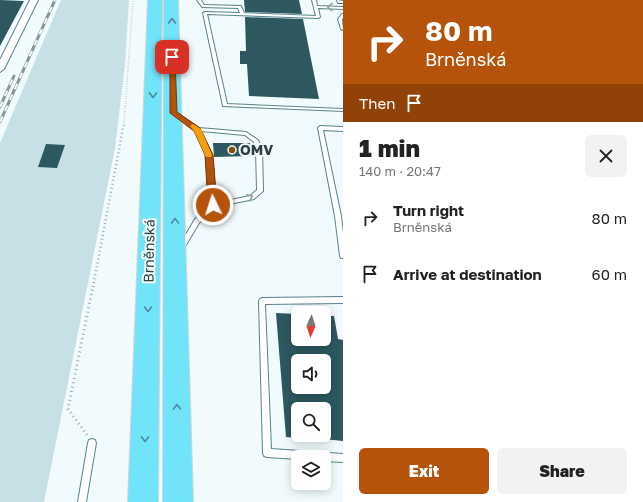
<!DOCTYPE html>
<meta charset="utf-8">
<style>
:root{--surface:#fff;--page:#f2f2f2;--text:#222;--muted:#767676;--accent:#b45309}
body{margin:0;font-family:"Golos Text",sans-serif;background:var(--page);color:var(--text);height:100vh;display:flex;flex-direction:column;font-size:15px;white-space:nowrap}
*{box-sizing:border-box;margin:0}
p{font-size:13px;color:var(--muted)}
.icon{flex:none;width:22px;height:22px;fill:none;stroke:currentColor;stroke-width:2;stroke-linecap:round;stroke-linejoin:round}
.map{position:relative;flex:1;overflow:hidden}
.details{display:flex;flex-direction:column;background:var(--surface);width:300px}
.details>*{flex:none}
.banner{background:#b45309;color:#fff;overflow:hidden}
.needle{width:26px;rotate:183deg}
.tools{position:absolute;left:291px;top:306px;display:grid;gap:8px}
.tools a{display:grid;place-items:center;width:40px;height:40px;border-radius:6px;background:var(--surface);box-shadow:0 2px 10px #0003;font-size:20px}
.pin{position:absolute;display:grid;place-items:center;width:34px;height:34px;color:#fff;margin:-17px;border-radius:8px;box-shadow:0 2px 6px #0006}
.me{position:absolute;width:44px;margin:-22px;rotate:356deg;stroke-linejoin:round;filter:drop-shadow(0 0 3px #0008)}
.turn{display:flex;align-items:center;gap:14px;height:84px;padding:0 16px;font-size:18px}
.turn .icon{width:52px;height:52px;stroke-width:2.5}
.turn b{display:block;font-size:28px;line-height:34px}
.then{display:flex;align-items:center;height:38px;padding:0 16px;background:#0003;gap:8px;font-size:15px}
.round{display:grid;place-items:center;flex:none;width:42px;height:42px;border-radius:6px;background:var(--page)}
.summary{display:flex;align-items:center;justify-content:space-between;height:68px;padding:0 16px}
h1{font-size:24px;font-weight:800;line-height:30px}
.cta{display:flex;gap:8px;margin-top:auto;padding:8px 16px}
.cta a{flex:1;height:46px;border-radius:6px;background:var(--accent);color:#fff;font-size:16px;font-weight:800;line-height:46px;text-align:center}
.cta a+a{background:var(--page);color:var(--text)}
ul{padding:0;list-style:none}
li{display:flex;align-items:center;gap:12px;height:56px;padding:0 16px}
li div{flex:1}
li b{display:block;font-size:15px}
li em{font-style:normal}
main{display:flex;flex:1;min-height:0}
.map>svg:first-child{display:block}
.green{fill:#c6e0e5}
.building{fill:#2d5860;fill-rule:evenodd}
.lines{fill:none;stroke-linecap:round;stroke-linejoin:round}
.lane-casing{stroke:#57838c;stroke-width:2}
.street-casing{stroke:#57838c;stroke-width:2}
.highway-casing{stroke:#d1d5d6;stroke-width:2}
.path-far2{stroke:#9eacae;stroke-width:1.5;stroke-dasharray:0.5 2;stroke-linecap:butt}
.path-far1{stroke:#9eacae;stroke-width:2.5;stroke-dasharray:1 3;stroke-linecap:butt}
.path{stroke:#9eacae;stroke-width:3;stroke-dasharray:1 3.5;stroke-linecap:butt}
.lane{fill:#fff;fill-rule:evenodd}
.street{fill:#fff;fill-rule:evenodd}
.highway{fill:#72e4fa;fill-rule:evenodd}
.rail-casing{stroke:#889699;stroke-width:3}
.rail{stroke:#f1fafc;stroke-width:2;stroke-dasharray:6;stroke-linecap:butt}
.oneway{stroke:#96a0a2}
.oneway2{stroke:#4c8a96}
.route{fill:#b45309;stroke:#753606}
.slow{fill:#f59e0b}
.poi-dot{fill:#894e09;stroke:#f1fafc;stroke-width:1.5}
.labels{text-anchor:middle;stroke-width:4;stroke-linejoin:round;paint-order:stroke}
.poi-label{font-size:14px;font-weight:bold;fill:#2d4044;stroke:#f1fafc;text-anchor:start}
.street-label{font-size:14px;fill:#2d4044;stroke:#f1fafc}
</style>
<main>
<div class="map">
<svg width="343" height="502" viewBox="0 0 343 502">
<rect width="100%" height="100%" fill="#f1fafc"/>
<polygon class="green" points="61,0 129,0 125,64 115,148 44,502 0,502 0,143"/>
<g class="building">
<polygon points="0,0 24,1 0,46"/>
<polygon points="244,0 299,0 302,14 245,12"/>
<polygon points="245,17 303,19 319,99 249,96 247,64 240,64 240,51 246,51"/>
<polygon points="213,143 250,143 252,156 214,157"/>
<polygon points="46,144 65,145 57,168 38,167"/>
<path d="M276 313 298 314V339H324V316H334L338 339 343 340V441L324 439V409H298V438L286 437ZM298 361H324V387H298Z"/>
</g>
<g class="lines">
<g class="lane-casing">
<g id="lane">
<polygon points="197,0 201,0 204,5 241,6 244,13 316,16 312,0 316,0 317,6 343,7 343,9 318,8 320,17 318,18 207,14 227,104 343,109 343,111 223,106 203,13 205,12 240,13 238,8 202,7"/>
<polygon points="337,0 343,1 343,3 338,3"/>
<polygon points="342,14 343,14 343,18 342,19 343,30 341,29 338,19"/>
<path d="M173 113H177L199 128 246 132 258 140 262 149 263 191 262 192 254 199 215 207 199 223 183 250H179L178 248 195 219 210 204 206 155 196 130 173 115ZM201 131 245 135 254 142 256 149 257 190 250 196 216 203 212 155Z"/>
<polygon points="320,126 343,127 343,131 323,130 341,216 343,233 343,258 341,258 340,256 335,216 318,128"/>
<polygon points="343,297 343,303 265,304 271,449 343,454 343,462 324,461 324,457 298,457 298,459 267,457 264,456 263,453 259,301 260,299 262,298"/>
<polygon points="92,439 95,440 96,443 86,502 78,502 88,443 89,440"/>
</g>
</g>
<g class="street-casing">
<polygon id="street" points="30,0 38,0 4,69 0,72 0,60"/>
</g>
<g class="highway-casing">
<g id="highway">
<polygon points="148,0 162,0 158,502 128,502"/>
<polygon points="164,0 178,0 193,502 163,502"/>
</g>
</g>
<polyline class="path-far2" points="124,124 133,0"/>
<polyline class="path-far1" points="93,287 124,123"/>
<polyline class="path" points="87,435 68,409 93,286"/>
<use href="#lane" class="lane"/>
<use href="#street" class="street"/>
<use href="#highway" class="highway"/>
<g class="rail-casing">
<g id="rail">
<polyline points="0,107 14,76"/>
<polyline points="0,122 55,0"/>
</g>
</g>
<use href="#rail" class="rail"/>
</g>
<defs><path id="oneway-chevron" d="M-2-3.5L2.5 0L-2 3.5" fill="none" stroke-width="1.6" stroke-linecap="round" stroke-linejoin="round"/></defs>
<g class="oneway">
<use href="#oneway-chevron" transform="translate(330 7) rotate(-178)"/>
<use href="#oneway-chevron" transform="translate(250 197) rotate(-25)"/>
</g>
<g class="oneway2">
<use href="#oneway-chevron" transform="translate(172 21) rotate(-91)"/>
<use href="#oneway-chevron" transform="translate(153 95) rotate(91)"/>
<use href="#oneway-chevron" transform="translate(175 221) rotate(-91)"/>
<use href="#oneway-chevron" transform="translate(148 309) rotate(91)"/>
<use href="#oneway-chevron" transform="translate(177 407) rotate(-91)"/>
<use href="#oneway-chevron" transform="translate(145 439) rotate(91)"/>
</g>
<polygon class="route" points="170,55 175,57 177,112 200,128 213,155 217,205 213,208 208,205 205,155 194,131 170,113"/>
<polygon class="slow" points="193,124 201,129 212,155 211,157 206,157 205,155 194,131 190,126"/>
<circle class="poi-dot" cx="232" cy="150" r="4"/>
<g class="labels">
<g class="poi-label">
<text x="240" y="155">OMV</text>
</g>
<g class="street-label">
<text transform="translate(149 251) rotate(-89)" y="5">Brněnská</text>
</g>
</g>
</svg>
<div class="tools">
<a><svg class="needle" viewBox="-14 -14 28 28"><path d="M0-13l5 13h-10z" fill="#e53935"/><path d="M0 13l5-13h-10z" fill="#767676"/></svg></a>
<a><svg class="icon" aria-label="sound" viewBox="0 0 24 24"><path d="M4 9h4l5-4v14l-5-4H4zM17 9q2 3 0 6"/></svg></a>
<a><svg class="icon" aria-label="search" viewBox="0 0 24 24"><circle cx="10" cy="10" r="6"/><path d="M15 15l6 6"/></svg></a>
<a><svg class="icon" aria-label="layers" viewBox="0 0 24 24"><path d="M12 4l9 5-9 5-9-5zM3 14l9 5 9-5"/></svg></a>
</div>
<div class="pin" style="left:172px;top:57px;background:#d93025"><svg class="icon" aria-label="arrive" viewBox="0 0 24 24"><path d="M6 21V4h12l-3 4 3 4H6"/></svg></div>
<svg class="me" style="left:213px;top:205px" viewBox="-20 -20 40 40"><circle r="17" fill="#b45309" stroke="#fff" stroke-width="3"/><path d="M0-11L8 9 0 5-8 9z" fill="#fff"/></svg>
</div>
<section class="details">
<div class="banner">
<div class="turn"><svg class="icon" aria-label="right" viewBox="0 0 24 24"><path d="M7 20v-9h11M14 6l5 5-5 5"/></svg><div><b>80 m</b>Brněnská</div></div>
<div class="then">Then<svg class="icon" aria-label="arrive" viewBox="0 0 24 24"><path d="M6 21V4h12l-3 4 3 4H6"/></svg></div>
</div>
<div class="summary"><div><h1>1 min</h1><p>140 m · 20:47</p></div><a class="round"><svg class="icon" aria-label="close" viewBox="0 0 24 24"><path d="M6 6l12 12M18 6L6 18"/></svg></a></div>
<ul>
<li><svg class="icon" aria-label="right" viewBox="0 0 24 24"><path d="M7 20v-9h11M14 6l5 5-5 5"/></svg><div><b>Turn right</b><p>Brněnská</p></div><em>80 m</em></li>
<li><svg class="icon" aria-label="arrive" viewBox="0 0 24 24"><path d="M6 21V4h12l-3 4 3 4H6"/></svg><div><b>Arrive at destination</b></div><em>60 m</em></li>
</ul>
<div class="cta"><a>Exit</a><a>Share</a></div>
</section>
</main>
